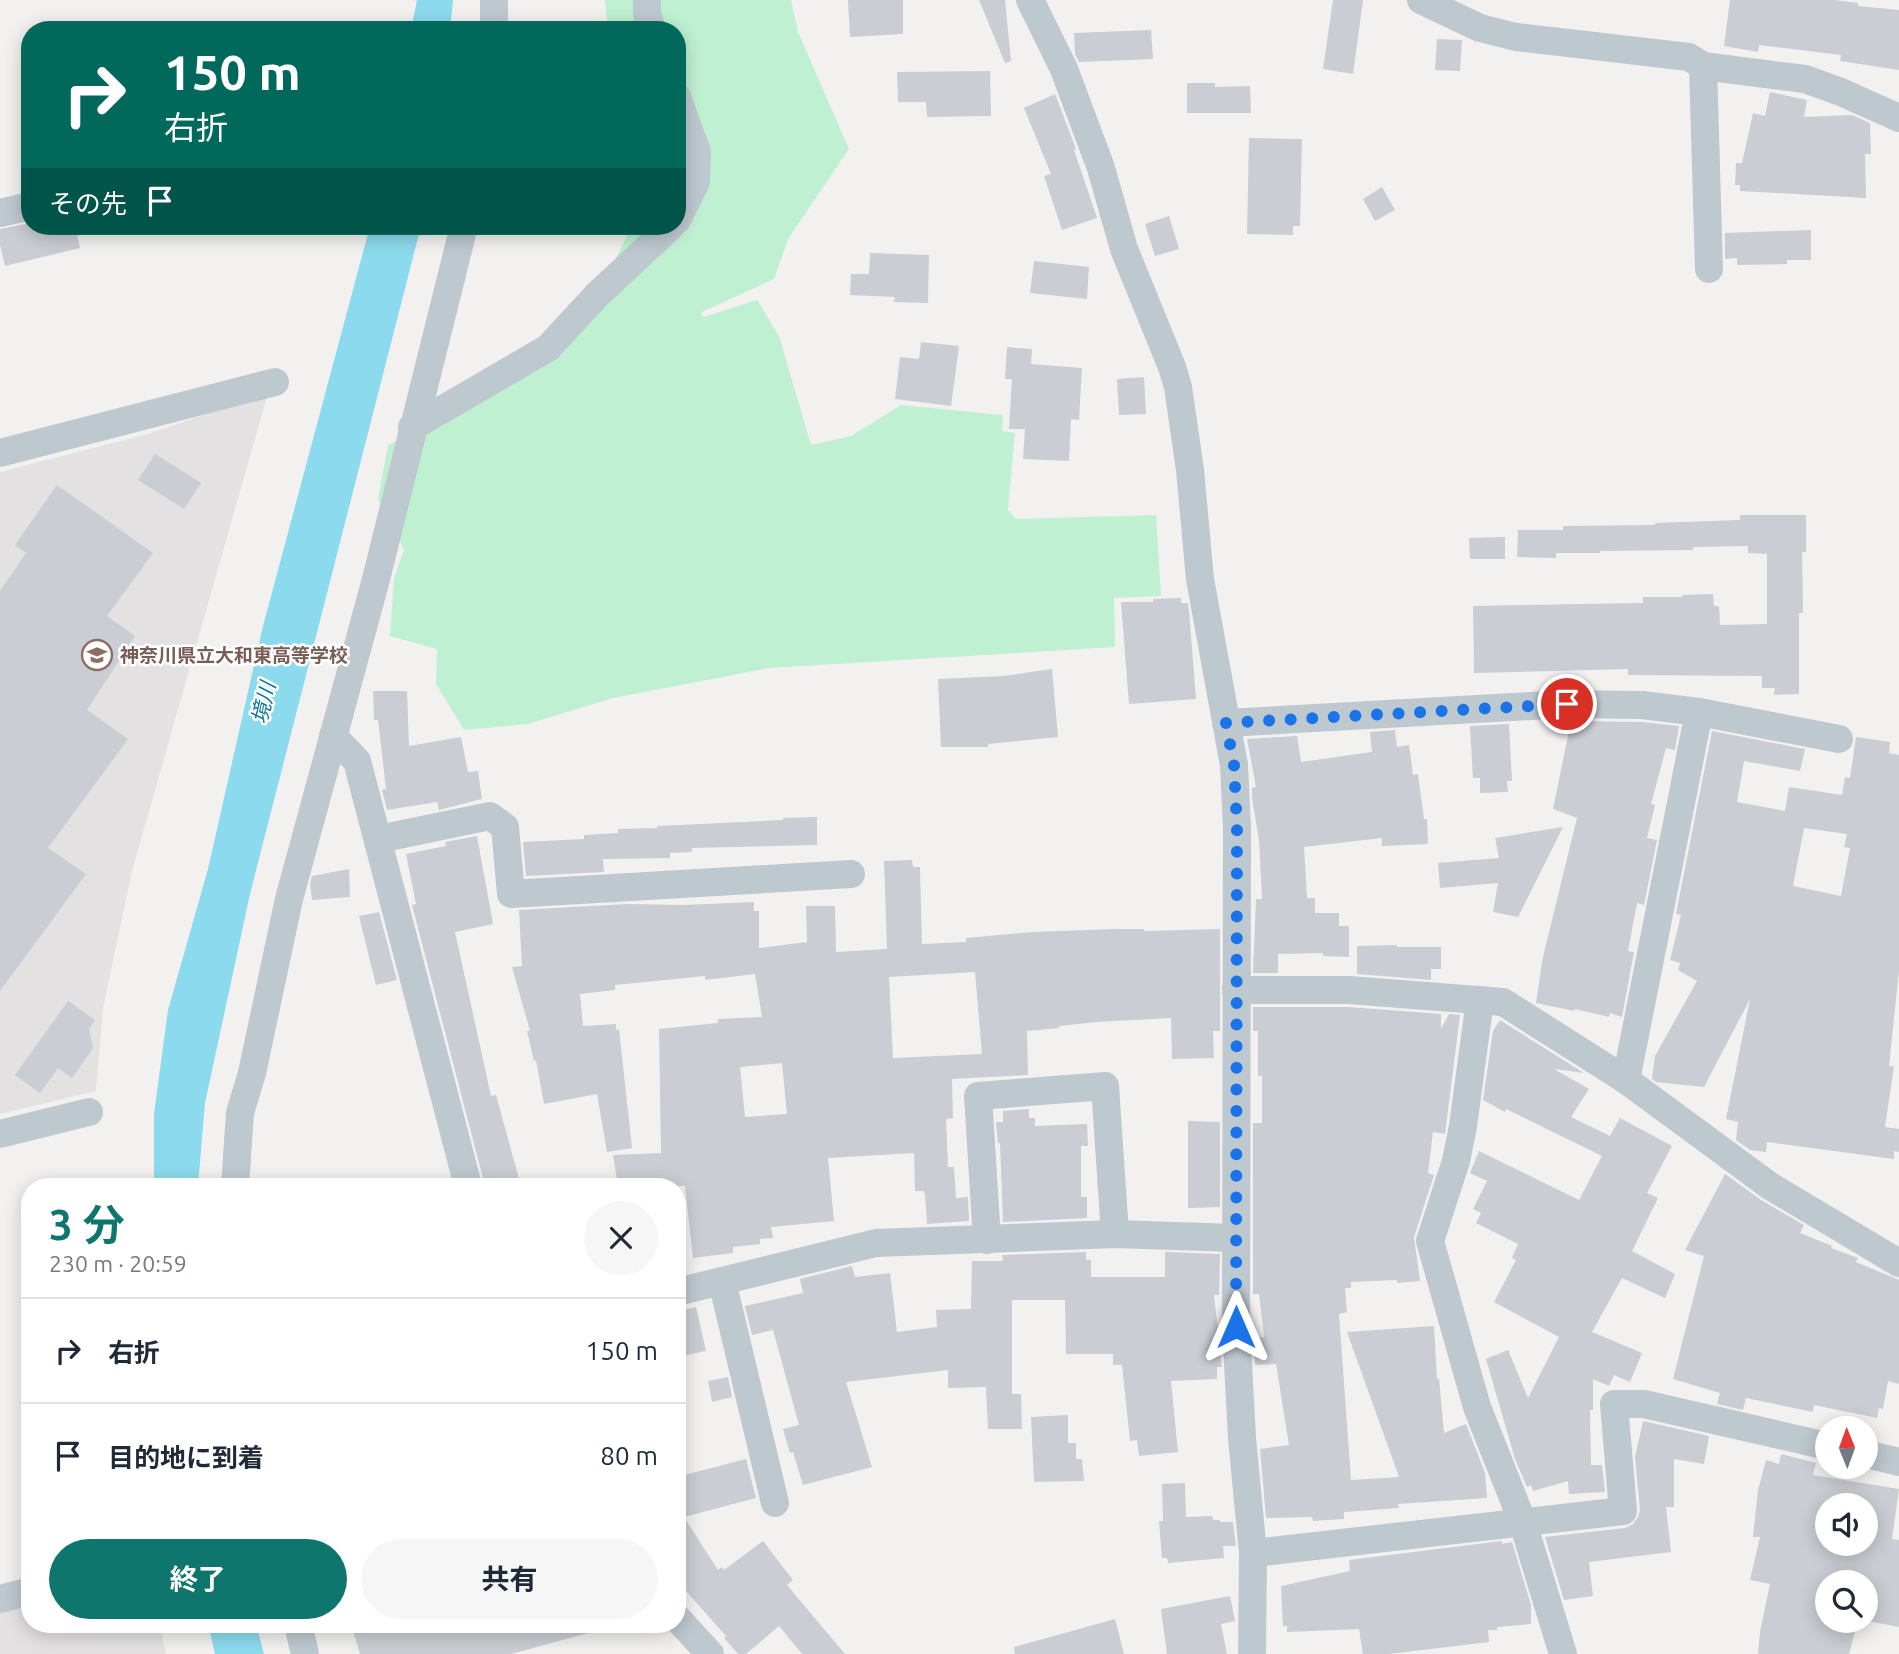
<!DOCTYPE html>
<html lang="ja">
<meta charset="utf-8">
<style>
:root{--surface:#fff;--page:#f6f6f7;--text:#1f2937;--muted:#747a83;--line:#e0e1e3;--accent:#0f766e}
body{margin:0;font-family:Ubuntu,"Noto Sans JP",sans-serif;background:var(--page);color:var(--text);height:100vh;display:flex;flex-direction:column;font-size:26px;white-space:nowrap}
*{box-sizing:border-box;margin:0}
p{font-size:23px;color:var(--muted)}
.icon{flex:none;width:38px;height:38px;fill:none;stroke:currentColor;stroke-width:2;stroke-linecap:round;stroke-linejoin:round}
.map{position:relative;flex:1;overflow:hidden}
.sheet{position:absolute;left:21px;top:1178px;width:665px;height:455px;display:flex;flex-direction:column;background:var(--surface);border-radius:28px;box-shadow:0 4px 18px #0003}
.sheet>*{flex:none}
.top-card{position:absolute;left:21px;top:21px;width:665px;height:214px;border-radius:28px;box-shadow:0 4px 18px #0003;background:#00695c;color:#fff;overflow:hidden}
.needle{width:46px;rotate:359deg}
.buttons{position:absolute;left:1815px;top:1416px;display:grid;gap:14px}
.buttons a{display:grid;place-items:center;width:63px;height:63px;border-radius:50%;background:var(--surface);box-shadow:0 4px 18px #0003;font-size:35px}
.pin{position:absolute;display:grid;place-items:center;width:60px;height:60px;color:#fff;margin:-30px;border:4px solid #fff;border-radius:50%;box-shadow:0 2px 7px #0007}
.me{position:absolute;width:77px;margin:-38px;rotate:0deg;stroke-linejoin:round;filter:drop-shadow(0 0 5px #0008)}
.turn{display:flex;align-items:center;gap:24px;height:147px;padding:0 28px;font-size:32px}
.turn .icon{width:91px;height:91px;stroke-width:2.5}
.turn b{display:block;font-size:49px;line-height:60px}
.then{display:flex;align-items:center;height:66px;padding:0 28px;background:#0003;gap:14px;font-size:26px}
.round{display:grid;place-items:center;flex:none;width:74px;height:74px;border-radius:37px;background:var(--page)}
.head{display:flex;align-items:center;justify-content:space-between;height:119px;padding:0 28px}
h1{font-size:42px;font-weight:700;line-height:52px;color:var(--accent)}
.primary-button{display:flex;gap:14px;margin-top:auto;padding:14px 28px}
.primary-button a{flex:1;height:80px;border-radius:42px;background:var(--accent);color:#fff;font-size:28px;font-weight:700;line-height:80px;text-align:center}
.primary-button a+a{background:var(--page);color:var(--text)}
ul{padding:0;list-style:none}
li{display:flex;align-items:center;gap:21px;height:105px;padding:0 28px;border-top:2px solid var(--line)}
li div{flex:1}
li b{display:block;font-size:26px}
li em{font-style:normal}
.map>svg:first-child{display:block}
.education{fill:#e4e1e2}
.green{fill:#bff0d1}
.water{fill:#8cdaed}
.building{fill:#cacdd3;fill-rule:evenodd}
.lines{fill:none;stroke-linecap:round;stroke-linejoin:round}
.minor{stroke:#bec8cf;stroke-width:28}
.route{stroke:#1a73e8;stroke-width:12;stroke-dasharray:0 21.6}
.labels{text-anchor:middle;stroke-width:5;stroke-linejoin:round;paint-order:stroke}
.education-label{font-size:19px;font-weight:bold;fill:#785e54;stroke:#fff;text-anchor:start}
.water-label{font-size:21px;font-style:italic;fill:#0c7b96;stroke:#fff}
</style>
<div class="map">
<svg width="1899" height="1654" viewBox="0 0 1899 1654">
<rect width="100%" height="100%" fill="#f3f0f0"/>
<g class="education">
<polygon points="268,393 132,871 103,1008 96,1091 0,1114 0,472 148,434"/>
<polygon points="30,1602 30,1624 159,1624 166,1654 0,1654 0,1610"/>
</g>
<polygon class="green" points="605,0 791,0 798,32 849,149 788,239 774,279 700,313 704,317 757,300 779,336 811,445 851,436 901,405 1003,415 1002,431 1015,433 1008,510 1016,519 1156,515 1161,596 1114,598 1115,647 769,668 613,698 528,724 464,730 436,684 437,649 390,636 394,578 404,550 378,499 388,445 486,399 611,268 632,226 677,226 677,30 608,30"/>
<g class="water">
<polygon points="417,0 453,0 450,30 411,30"/>
<polygon points="370,226 421,226 250,894 205,1103 198,1186 154,1186 154,1114 168,1010 208,869 262,630"/>
<polygon points="208,1624 256,1624 264,1654 215,1654"/>
</g>
<g class="building">
<polygon points="848,0 903,0 903,34 850,37"/>
<polygon points="979,0 1005,0 1011,61 1005,63"/>
<polygon points="1333,0 1363,0 1353,74 1323,69"/>
<polygon points="1730,0 1834,0 1858,3 1858,6 1899,10 1899,70 1840,61 1841,55 1759,45 1758,52 1724,46"/>
<polygon points="1151,30 1153,59 1079,62 1075,54 1074,33"/>
<polygon points="1437,39 1462,40 1460,71 1435,70"/>
<polygon points="990,71 991,116 927,117 926,102 898,102 897,72"/>
<polygon points="1187,83 1215,83 1215,87 1250,86 1251,113 1187,113"/>
<polygon points="1770,92 1807,100 1804,117 1852,115 1870,123 1871,154 1865,154 1866,198 1740,191 1740,185 1735,185 1736,163 1742,163 1753,113 1765,116"/>
<polygon points="1055,94 1076,149 1074,150 1097,218 1062,230 1044,176 1051,174 1024,108"/>
<polygon points="1249,138 1302,139 1300,226 1293,226 1293,235 1247,234"/>
<polygon points="1382,187 1395,210 1375,221 1363,199"/>
<polygon points="1169,216 1179,249 1155,256 1145,224"/>
<polygon points="30,223 30,226 75,226 80,248 5,266 0,245 0,229"/>
<polygon points="1811,230 1811,260 1787,260 1787,264 1737,265 1737,258 1725,259 1725,233"/>
<polygon points="870,253 929,255 928,303 894,302 895,297 850,295 851,274 869,274"/>
<polygon points="1034,261 1089,267 1087,299 1030,293"/>
<polygon points="921,342 959,346 951,406 895,399 900,357 919,359"/>
<polygon points="1007,347 1032,349 1031,364 1082,368 1079,420 1071,419 1069,461 1023,459 1025,429 1009,429 1012,379 1005,379"/>
<polygon points="1144,377 1146,414 1119,415 1117,379"/>
<polygon points="155,454 201,483 184,509 138,480"/>
<polygon points="57,485 153,553 107,616 135,636 87,710 128,739 48,848 86,874 0,991 0,591 26,553 15,545"/>
<polygon points="1740,515 1806,515 1806,552 1802,552 1803,613 1799,613 1799,694 1774,695 1775,688 1762,688 1762,676 1628,675 1628,669 1474,673 1473,606 1643,603 1643,597 1682,597 1682,595 1713,594 1714,606 1719,606 1720,625 1767,624 1767,554 1748,553 1748,546 1693,547 1693,550 1600,551 1600,553 1556,553 1556,558 1517,557 1518,530 1563,530 1563,526 1655,525 1655,523 1740,520"/>
<polygon points="1505,537 1505,559 1470,559 1469,538"/>
<polygon points="1181,598 1181,603 1188,603 1189,611 1196,699 1129,704 1121,602 1153,602 1153,599"/>
<polygon points="1052,669 1058,737 988,744 988,747 941,747 938,679 1004,676"/>
<polygon points="373,691 407,691 409,746 461,737 468,772 478,771 482,799 439,810 437,802 387,810 382,790 386,789 378,720 374,720"/>
<polygon points="1571,721 1641,722 1679,726 1675,750 1666,748 1651,804 1655,805 1647,838 1657,840 1644,905 1637,903 1628,951 1634,952 1622,1017 1610,1013 1609,1017 1575,1009 1574,1011 1536,1003 1543,957 1577,818 1553,809"/>
<polygon points="1509,724 1512,781 1507,781 1508,792 1480,793 1480,778 1473,778 1470,726"/>
<polygon points="1395,730 1397,747 1409,745 1413,775 1418,774 1424,819 1427,819 1428,844 1382,846 1382,838 1304,847 1307,898 1315,898 1315,913 1339,913 1339,926 1349,926 1349,957 1323,956 1323,953 1278,954 1278,973 1253,973 1256,899 1262,899 1259,840 1252,798 1252,788 1256,787 1247,739 1297,736 1301,762 1372,752 1370,732"/>
<path d="M1712 731 1805 749 1800 771 1744 761 1737 802 1785 811 1789 787 1842 795 1845 777 1850 778 1856 737 1890 742 1889 753 1899 755V970L1889 1066H1894L1885 1127 1899 1129V1152L1894 1151V1159L1767 1142 1766 1152 1750 1150 1736 1140 1738 1122 1726 1119 1750 999 1704 1087 1656 1082 1652 1079 1655 1056 1697 981 1678 970 1680 963 1670 960 1681 915 1676 914ZM1804 828 1847 834 1844 847 1850 848 1841 896 1793 886Z"/>
<polygon points="817,817 817,845 692,848 692,852 670,853 670,858 603,859 604,872 526,876 523,842 584,839 584,835 618,833 618,829 657,828 657,826 783,820 783,818"/>
<polygon points="1563,827 1518,917 1493,912 1498,883 1440,888 1438,863 1499,858 1495,838"/>
<polygon points="477,836 493,924 455,932 491,1096 496,1095 521,1186 485,1186 412,905 416,904 406,854 446,846 445,842"/>
<path d="M912 860 913 867H920L922 944 966 942V938L1033 932 1115 929H1144V931L1220 929V1031H1213L1214 1058 1172 1059 1171 1018 1097 1022 1059 1026 1060 1028 1027 1031 1028 1075 952 1079 953 1118 946 1119 948 1167H954L956 1198 968 1197 969 1221 927 1224 925 1195 924 1191H915L914 1153 828 1158 834 1221 771 1227 773 1238 760 1239V1244L733 1247V1253L693 1258 685 1186H618L613 1155 661 1153 659 1029 718 1023V1019L762 1017 755 974 705 980V976L615 985V990L580 994 583 1026 616 1024V1030L619 1029 632 1148 607 1152 597 1094 544 1104 536 1060 534 1061 527 1031H530L512 967 522 966 519 910 628 904 684 905 754 902V911H759V948L807 942 806 906H835L836 952 887 949 884 861ZM975 972 982 1054 893 1058 889 977ZM782 1063 787 1114 745 1117 740 1067Z"/>
<polygon points="349,869 350,897 312,900 310,884 312,876"/>
<polygon points="379,912 397,980 376,985 359,916"/>
<polygon points="1397,945 1397,947 1441,947 1441,969 1431,969 1431,980 1357,974 1357,946"/>
<polygon points="68,1001 95,1020 89,1029 93,1048 72,1078 58,1068 40,1093 15,1075"/>
<polygon points="1253,1007 1348,1007 1441,1014 1441,1029 1449,1014 1460,1015 1445,1134 1433,1132 1428,1173 1434,1175 1414,1237 1420,1281 1397,1283 1397,1280 1351,1282 1351,1288 1345,1288 1347,1312 1339,1314 1351,1480 1399,1477 1347,1332 1434,1326 1437,1379 1439,1378 1444,1433 1466,1424 1485,1473 1487,1498 1398,1504 1399,1508 1344,1512 1344,1519 1313,1521 1312,1517 1266,1518 1260,1449 1289,1445 1276,1364 1255,1365 1253,1338 1264,1337 1259,1294 1253,1294 1253,1123 1262,1123 1262,1076 1258,1076 1258,1031 1253,1031"/>
<polygon points="1500,1020 1584,1073 1554,1069 1589,1089 1571,1117 1610,1136 1620,1118 1672,1146 1647,1193 1658,1198 1632,1251 1675,1274 1665,1298 1622,1278 1592,1332 1642,1353 1630,1382 1614,1375 1609,1386 1593,1379 1593,1410 1590,1410 1591,1465 1602,1465 1605,1492 1569,1494 1568,1481 1533,1491 1531,1485 1527,1487 1515,1459 1486,1359 1508,1350 1528,1398 1559,1337 1494,1302 1516,1260 1512,1258 1518,1244 1476,1223 1481,1213 1473,1209 1487,1181 1470,1173 1479,1151 1579,1200 1602,1156 1506,1109 1505,1112 1483,1100 1493,1031"/>
<polygon points="1029,1109 1029,1118 1035,1118 1035,1126 1087,1124 1088,1146 1081,1146 1081,1197 1087,1197 1087,1218 1003,1222 1000,1143 998,1143 996,1122 1003,1122 1003,1111"/>
<polygon points="1188,1121 1220,1122 1220,1207 1188,1208"/>
<polygon points="1725,1174 1761,1200 1804,1225 1800,1233 1832,1246 1831,1248 1858,1258 1856,1262 1899,1280 1899,1384 1888,1381 1883,1409 1879,1408 1877,1418 1814,1405 1813,1412 1746,1398 1743,1410 1717,1404 1720,1393 1673,1379 1704,1256 1685,1250"/>
<polygon points="1086,1252 1086,1260 1091,1260 1091,1277 1165,1277 1165,1252 1220,1254 1219,1295 1214,1295 1222,1367 1217,1367 1217,1379 1171,1381 1178,1452 1139,1456 1137,1440 1130,1441 1122,1365 1113,1365 1113,1354 1066,1354 1065,1300 1012,1300 1012,1394 1021,1394 1022,1429 988,1429 986,1387 948,1388 948,1370 846,1382 872,1467 803,1485 793,1452 790,1453 783,1429 799,1425 773,1330 752,1335 745,1306 803,1293 800,1279 852,1266 855,1277 890,1273 897,1332 937,1327 936,1310 971,1309 972,1261 1003,1261 1002,1255"/>
<polygon points="696,1307 706,1351 677,1357 677,1311"/>
<polygon points="728,1377 732,1397 712,1402 708,1381"/>
<polygon points="1068,1415 1068,1443 1076,1443 1076,1459 1082,1459 1084,1481 1034,1482 1031,1417"/>
<polygon points="1643,1421 1709,1436 1704,1464 1674,1459 1674,1507 1666,1507 1671,1552 1589,1562 1593,1596 1564,1600 1545,1537 1625,1528 1633,1524 1638,1517 1640,1510 1635,1457"/>
<path d="M1781 1454 1816 1463 1813 1475 1899 1489 1892 1539 1899 1540V1627L1863 1620H1866V1582H1827V1620H1858L1849 1654H1758L1760 1632 1770 1584 1750 1580 1760 1537H1753L1758 1490 1766 1460 1779 1464ZM1827 1505H1866V1544H1827Z"/>
<polygon points="746,1459 756,1498 684,1517 718,1570 722,1567 724,1570 763,1541 793,1580 787,1585 845,1654 802,1654 779,1626 746,1654 738,1654 724,1638 726,1636 677,1581 677,1477"/>
<polygon points="1185,1483 1186,1517 1212,1516 1213,1520 1220,1520 1220,1522 1233,1522 1236,1546 1223,1546 1224,1558 1168,1563 1167,1558 1162,1558 1159,1521 1163,1521 1162,1484"/>
<polygon points="1502,1541 1502,1544 1512,1542 1531,1605 1531,1624 1497,1627 1497,1630 1488,1630 1489,1642 1389,1654 1363,1654 1359,1629 1287,1632 1287,1626 1283,1626 1281,1586 1350,1571 1349,1560"/>
<polygon points="1230,1596 1235,1621 1221,1624 1227,1654 1167,1654 1161,1609"/>
<polygon points="1115,1619 1124,1654 1015,1654 1014,1647"/>
<polygon points="351,1624 595,1624 596,1631 511,1654 360,1654"/>
</g>
<g class="lines">
<g class="minor">
<polyline points="647,0 647,14 652,30"/>
<polyline points="1030,0 1064,69 1101,168 1124,249 1172,367 1178,387 1190,470 1200,579 1234,765 1237,828 1236,1327 1242,1438 1253,1553 1252,1654"/>
<polyline points="1421,0 1480,28 1516,37 1689,57 1703,66 1805,79 1841,92 1899,118"/>
<polyline points="494,30 494,0"/>
<polyline points="1703,66 1709,269"/>
<polyline points="677,97 697,152 696,182 677,220"/>
<polyline points="0,213 30,206"/>
<polyline points="412,427 548,348 597,295 671,226"/>
<polyline points="0,453 275,382"/>
<polyline points="1226,723 1567,704 1642,705 1699,712"/>
<polyline points="333,736 357,761 468,1186"/>
<polyline points="379,839 490,816 505,827 511,894 851,874"/>
<polyline points="1236,990 1349,990 1503,1002 1626,1080 1770,1186 1899,1263"/>
<polyline points="1480,1000 1463,1126 1456,1161 1430,1241 1477,1407 1523,1523 1563,1654"/>
<polyline points="1626,1080 1699,712 1839,739"/>
<polyline points="0,1134 89,1112"/>
<polyline points="235,1186 240,1113 252,1073 289,899 375,583 464,226"/>
<polyline points="987,1240 978,1096 1105,1086 1115,1234"/>
<polyline points="722,1281 775,1503"/>
<polyline points="677,1292 876,1243 1115,1234 1235,1238"/>
<polyline points="1866,1454 1899,1462"/>
<polyline points="1253,1553 1623,1511 1614,1404 1644,1404 1827,1446"/>
<polyline points="0,1599 30,1591"/>
<polyline points="677,1618 710,1654"/>
<polyline points="298,1624 305,1654"/>
</g>
</g>
<g class="lines">
<polyline class="route" points="1236,1327 1237,828 1234,765 1226,723 1567,704"/>
</g>
<defs>
<g id="school-ring" transform="scale(1.575)"><circle r="9.5" fill="#fff" stroke="#8d6e63" stroke-width="1.5"/><path d="M0-5L7-2L0 1L-7-2ZM-4 1L0 2.5L4 1V4Q0 6-4 4Z" fill="#8d6e63"/></g>
</defs>
<g fill-rule="evenodd">
<use href="#school-ring" x="97" y="655"/>
</g>
<g class="labels">
<g class="education-label">
<text x="120" y="662">神奈川県立大和東高等学校</text>
</g>
<g class="water-label">
<text transform="translate(264 703) rotate(-77)" y="7">境川</text>
</g>
</g>
</svg>
<div class="buttons">
<a><svg class="needle" viewBox="-14 -14 28 28"><path d="M0-13l5 13h-10z" fill="#e53935"/><path d="M0 13l5-13h-10z" fill="#747a83"/></svg></a>
<a><svg class="icon" aria-label="sound" viewBox="0 0 24 24"><path d="M4 9h4l5-4v14l-5-4H4zM17 9q2 3 0 6"/></svg></a>
<a><svg class="icon" aria-label="search" viewBox="0 0 24 24"><circle cx="10" cy="10" r="6"/><path d="M15 15l6 6"/></svg></a>
</div>
<div class="pin" style="left:1567px;top:704px;background:#d93025"><svg class="icon" aria-label="arrive" viewBox="0 0 24 24"><path d="M6 21V4h12l-3 4 3 4H6"/></svg></div>
<svg class="me" style="left:1236px;top:1327px" viewBox="-20 -20 40 40"><path d="M0-17L14 15 0 8-14 15z" fill="#1a73e8" stroke="#fff" stroke-width="4"/></svg>
<div class="top-card">
<div class="turn"><svg class="icon" aria-label="right" viewBox="0 0 24 24"><path d="M7 20v-9h11M14 6l5 5-5 5"/></svg><div><b>150 m</b>右折</div></div>
<div class="then">その先<svg class="icon" aria-label="arrive" viewBox="0 0 24 24"><path d="M6 21V4h12l-3 4 3 4H6"/></svg></div>
</div>
<section class="sheet">
<div class="head"><div><h1>3 分</h1><p>230 m · 20:59</p></div><a class="round"><svg class="icon" aria-label="close" viewBox="0 0 24 24"><path d="M6 6l12 12M18 6L6 18"/></svg></a></div>
<ul>
<li><svg class="icon" aria-label="right" viewBox="0 0 24 24"><path d="M7 20v-9h11M14 6l5 5-5 5"/></svg><div><b>右折</b></div><em>150 m</em></li>
<li><svg class="icon" aria-label="arrive" viewBox="0 0 24 24"><path d="M6 21V4h12l-3 4 3 4H6"/></svg><div><b>目的地に到着</b></div><em>80 m</em></li>
</ul>
<div class="primary-button"><a>終了</a><a>共有</a></div>
</section>
</div>
